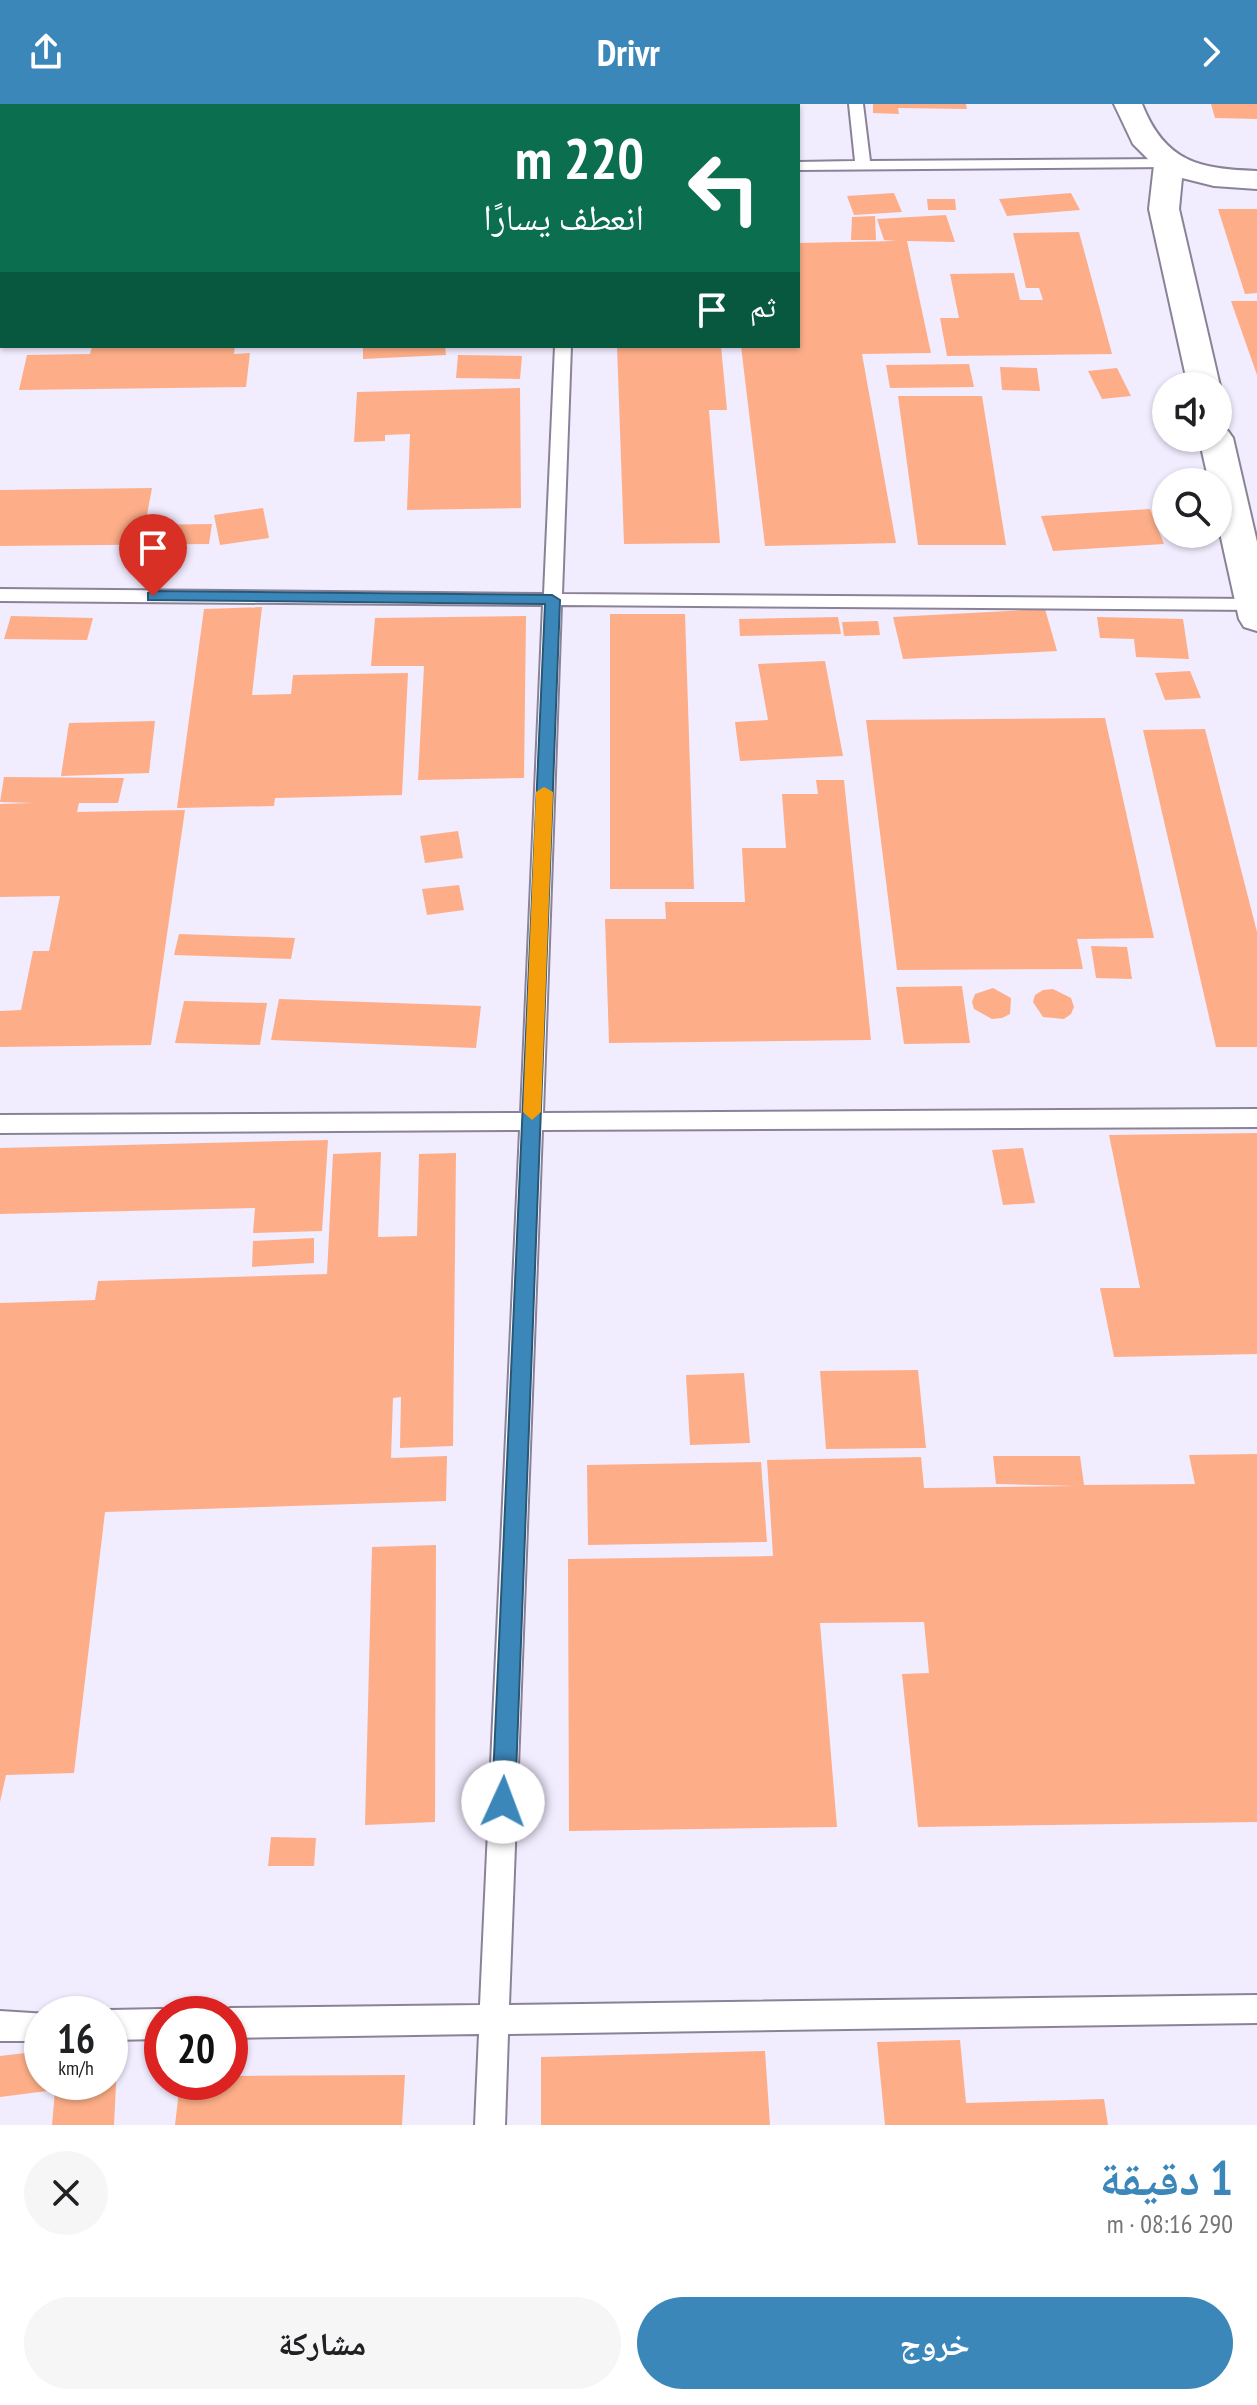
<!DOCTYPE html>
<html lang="ar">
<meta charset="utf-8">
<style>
:root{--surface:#fff;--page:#f6f6f6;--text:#202124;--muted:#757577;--accent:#3c87ba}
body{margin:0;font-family:"PT Sans Narrow","Noto Naskh Arabic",sans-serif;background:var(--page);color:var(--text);direction:rtl;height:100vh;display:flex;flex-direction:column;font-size:30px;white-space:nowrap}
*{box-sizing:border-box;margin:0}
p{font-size:26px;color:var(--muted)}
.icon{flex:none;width:44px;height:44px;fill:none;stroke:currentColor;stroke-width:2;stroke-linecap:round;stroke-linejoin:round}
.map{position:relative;height:2021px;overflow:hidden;direction:ltr}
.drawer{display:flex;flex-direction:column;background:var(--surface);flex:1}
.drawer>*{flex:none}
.banner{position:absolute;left:0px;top:0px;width:800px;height:244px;box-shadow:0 2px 6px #0004;direction:rtl;background:#0b6e4f;color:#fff;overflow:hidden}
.tools{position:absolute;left:1152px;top:268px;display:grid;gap:16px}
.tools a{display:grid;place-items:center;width:80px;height:80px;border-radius:50%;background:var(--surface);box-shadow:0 2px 6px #0004;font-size:40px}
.speed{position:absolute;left:24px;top:1892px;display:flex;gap:16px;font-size:40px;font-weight:700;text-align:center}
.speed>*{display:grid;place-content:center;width:104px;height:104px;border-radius:50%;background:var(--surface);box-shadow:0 2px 6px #0004;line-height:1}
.speed small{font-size:20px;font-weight:400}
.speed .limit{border:12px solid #d22;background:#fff;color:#111}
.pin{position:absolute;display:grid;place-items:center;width:68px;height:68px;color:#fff;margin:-82px -34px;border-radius:50% 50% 50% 0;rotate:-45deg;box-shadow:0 0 8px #0007}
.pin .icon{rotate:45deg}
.me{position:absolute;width:88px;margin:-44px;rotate:2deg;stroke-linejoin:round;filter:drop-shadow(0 0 6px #0008)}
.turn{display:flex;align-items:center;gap:28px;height:168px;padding:0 24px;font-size:36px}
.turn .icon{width:104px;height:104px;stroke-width:2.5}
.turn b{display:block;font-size:56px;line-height:68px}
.then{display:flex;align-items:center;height:76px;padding:0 24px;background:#0003;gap:16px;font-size:30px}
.round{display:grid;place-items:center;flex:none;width:84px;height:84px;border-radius:42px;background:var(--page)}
.overview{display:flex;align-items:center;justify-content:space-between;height:136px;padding:0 24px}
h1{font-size:48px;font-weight:700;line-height:60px;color:var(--accent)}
.action{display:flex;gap:16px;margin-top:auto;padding:16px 24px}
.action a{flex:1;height:92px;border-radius:48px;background:var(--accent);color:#fff;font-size:32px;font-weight:700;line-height:92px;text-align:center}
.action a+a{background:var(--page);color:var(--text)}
header{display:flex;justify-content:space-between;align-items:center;height:104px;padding:0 24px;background:var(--accent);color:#fff;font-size:36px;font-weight:700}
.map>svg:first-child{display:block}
.built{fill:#f2ecff;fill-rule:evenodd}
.building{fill:#fdae88}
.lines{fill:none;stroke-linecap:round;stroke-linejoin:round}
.lane-casing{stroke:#8a8398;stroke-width:4}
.secondary-casing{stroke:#8a8398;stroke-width:4}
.lane{fill:#fff;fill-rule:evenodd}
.secondary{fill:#fff;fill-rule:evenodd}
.route{fill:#3c87ba;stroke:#275879;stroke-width:2}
.slow{fill:#f59e0b}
</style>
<header><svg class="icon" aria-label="forward" viewBox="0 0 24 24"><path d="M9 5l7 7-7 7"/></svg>Drivr<svg class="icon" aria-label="share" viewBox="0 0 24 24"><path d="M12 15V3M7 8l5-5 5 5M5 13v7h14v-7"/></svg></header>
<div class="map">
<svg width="1257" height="2021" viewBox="0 0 1257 2021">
<rect width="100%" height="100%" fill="#fbfaff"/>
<path class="built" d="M0 0H1257V2021H0ZM2 2H798V242H2ZM1166 282H1218V334H1166ZM1166 378H1218V430H1166ZM42 1910H110V1978H42ZM162 1910H230V1978H162Z"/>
<g class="building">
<polygon points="873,0 966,0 967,5 898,4 899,10 873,9"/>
<polygon points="1211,0 1257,0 1257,15 1215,14"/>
<polygon points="894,89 902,108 854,111 847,92"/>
<polygon points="1071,89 1080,106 1007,112 999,95"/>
<polygon points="927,95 955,95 956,106 928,106"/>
<polygon points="1218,105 1257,105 1257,189 1245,190"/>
<polygon points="946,111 955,138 907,137 931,249 862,250 896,439 765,442 741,242 798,242 798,139 896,137 884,136 877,115"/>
<polygon points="875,112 876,136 851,136 852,113"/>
<polygon points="1079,128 1112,250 947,252 940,214 959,214 950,170 1014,169 1020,196 1043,196 1039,184 1026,184 1013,129"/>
<polygon points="1231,197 1257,197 1257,271"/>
<polygon points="92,242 235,242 234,250 250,249 246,283 19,286 27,251 90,250"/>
<polygon points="363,242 445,242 446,251 363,255"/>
<polygon points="617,242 721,242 727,306 709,306 720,439 624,440"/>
<polygon points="458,251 522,252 520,275 456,274"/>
<polygon points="969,260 974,283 890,284 886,261"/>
<polygon points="1000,263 1037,264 1040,287 1002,286"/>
<polygon points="1117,264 1131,292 1102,295 1088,267"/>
<polygon points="520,284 521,404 407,406 410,330 385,331 385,337 354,338 357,288"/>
<polygon points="898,292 982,292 1006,441 918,441"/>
<polygon points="152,384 145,421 212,420 209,440 0,442 0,386"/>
<polygon points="263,404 269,434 220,441 214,411"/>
<polygon points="1150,405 1164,440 1053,447 1041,412"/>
<polygon points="262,503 252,591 291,590 293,571 408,569 402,691 275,694 274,702 177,704 204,505"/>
<polygon points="1045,505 1057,547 903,555 893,513"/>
<polygon points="610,510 685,510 694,785 610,785"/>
<polygon points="11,512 93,514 87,536 4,535"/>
<polygon points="526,512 524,674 418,676 424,562 371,562 375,514"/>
<polygon points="838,513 841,530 740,532 739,515"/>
<polygon points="1097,513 1183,515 1189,555 1136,553 1134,535 1100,534"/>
<polygon points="878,517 880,531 844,532 842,518"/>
<polygon points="825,557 843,652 740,657 735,618 768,616 758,560"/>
<polygon points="1190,567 1201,594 1165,596 1155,569"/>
<polygon points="1105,614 1154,834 1077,835 1083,865 897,866 866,616"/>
<polygon points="155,617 149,669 61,672 69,619"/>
<polygon points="1205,625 1257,828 1257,943 1216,943 1143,626"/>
<polygon points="4,673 124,674 118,699 79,699 77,708 185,706 151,941 0,943 0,907 21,906 33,847 49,847 60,792 0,793 0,700 33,699 0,698"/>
<polygon points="816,676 844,676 871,936 609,939 605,815 666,815 665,798 745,798 742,744 786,744 782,690 818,690"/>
<polygon points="458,727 463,754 425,759 420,732"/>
<polygon points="459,781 464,806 427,811 422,785"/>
<polygon points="179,830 295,834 291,855 174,851"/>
<polygon points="1091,842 1127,843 1132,875 1096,874"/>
<polygon points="962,882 970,939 904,940 896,883"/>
<polygon points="993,884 1011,894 1010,910 1002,914 992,915 974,905 972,898 975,890"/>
<polygon points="1053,885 1071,894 1074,903 1071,910 1064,915 1043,913 1033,898 1035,891 1043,886"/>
<polygon points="279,895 481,902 476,944 271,936"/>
<polygon points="184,897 267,899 260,941 175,939"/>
<polygon points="1257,1029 1257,1250 1114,1253 1100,1184 1140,1184 1109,1031"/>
<polygon points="328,1036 322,1127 253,1129 255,1104 0,1110 0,1044"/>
<polygon points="1023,1044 1035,1099 1003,1101 992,1046"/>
<polygon points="381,1048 378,1133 417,1132 419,1050 456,1049 453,1342 400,1344 401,1293 393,1294 391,1354 447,1352 446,1397 105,1408 74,1669 6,1671 0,1698 0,1199 95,1196 98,1177 327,1170 333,1050"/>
<polygon points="314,1134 314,1159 252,1163 253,1137"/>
<polygon points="918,1266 926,1344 826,1345 820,1267"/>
<polygon points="744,1269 750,1339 690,1341 686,1271"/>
<polygon points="1257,1350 1257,1718 918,1723 902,1570 929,1569 924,1518 820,1519 837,1723 569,1727 568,1455 773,1452 767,1356 921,1353 924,1384 1076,1382 996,1380 993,1352 1080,1352 1084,1381 1195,1380 1189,1351"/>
<polygon points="761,1358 767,1438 588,1441 587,1361"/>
<polygon points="436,1441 435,1718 365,1721 372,1443"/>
<polygon points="271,1733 316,1734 314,1762 268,1762"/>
<polygon points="960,1936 966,1999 1104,1995 1108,2021 885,2021 877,1938"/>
<polygon points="118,1939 114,2021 52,2021 55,1986 0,1993 0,1952 42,1947 42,1978 110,1978 110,1940"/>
<polygon points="765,1947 770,2021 541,2021 541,1953"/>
<polygon points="405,1971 402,2021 175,2021 180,1978 230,1978 230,1972"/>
</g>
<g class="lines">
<g class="lane-casing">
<g id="lane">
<rect x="306" y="0" width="14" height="2"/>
<rect x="566" y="0" width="14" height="2"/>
<polygon points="849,0 863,0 870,57 1169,55 1176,59 1169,63 798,66 798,58 855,57"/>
<rect x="0" y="64" width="2" height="8"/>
<polygon points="2,183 2,199 0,200 0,184"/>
<polygon points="555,242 571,242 562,490 1254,495 1257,496 1257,506 561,501 543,1009 1257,1005 1257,1023 542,1026 509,1901 1257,1891 1257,1919 508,1930 505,2021 475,2021 479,1930 230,1934 230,1910 219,1910 230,1904 480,1901 520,1026 0,1029 0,1011 521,1009 543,501 0,497 0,485 544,490"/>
<polygon points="162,1905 172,1910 162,1910 162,1935 110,1936 110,1910 101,1910 110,1906"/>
<polygon points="0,1907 48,1910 42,1910 42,1937 0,1937"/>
</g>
</g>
<g class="secondary-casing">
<g id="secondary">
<path d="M1114 0H1142C1165 58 1199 65 1257 67V85L1214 82 1182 74 1179 105 1220 282 1218 285V282H1188L1149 105 1154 61 1133 40Z"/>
<polygon points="1218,324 1228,327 1233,334 1257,438 1257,527 1244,523 1239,515 1218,420 1218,378 1209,378 1199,334 1218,334"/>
</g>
</g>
<use href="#lane" class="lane"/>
<use href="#secondary" class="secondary"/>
</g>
<polygon class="route" points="153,487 552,491 560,496 515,1698 511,1706 503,1709 495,1706 492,1698 545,500 148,496 148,489"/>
<polygon class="slow" points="544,683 553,688 541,1008 532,1016 523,1008 536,688"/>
</svg>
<div class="tools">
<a><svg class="icon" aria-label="sound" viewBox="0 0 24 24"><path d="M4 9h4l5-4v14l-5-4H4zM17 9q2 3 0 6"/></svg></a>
<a><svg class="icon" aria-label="search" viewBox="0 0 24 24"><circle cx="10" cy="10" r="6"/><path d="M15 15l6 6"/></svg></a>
</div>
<div class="speed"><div>16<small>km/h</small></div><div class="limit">20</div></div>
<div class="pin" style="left:153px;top:492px;background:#d93025"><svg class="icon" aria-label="arrive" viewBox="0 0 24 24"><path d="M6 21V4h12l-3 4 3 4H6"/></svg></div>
<svg class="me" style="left:503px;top:1698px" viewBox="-20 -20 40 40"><circle r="19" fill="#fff"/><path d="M0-13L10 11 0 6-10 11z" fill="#3c87ba"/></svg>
<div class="banner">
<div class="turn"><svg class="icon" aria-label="left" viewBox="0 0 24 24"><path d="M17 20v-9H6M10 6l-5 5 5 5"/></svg><div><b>220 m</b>انعطف يسارًا</div></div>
<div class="then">ثم<svg class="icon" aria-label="arrive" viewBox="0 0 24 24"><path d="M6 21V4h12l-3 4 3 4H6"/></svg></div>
</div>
</div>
<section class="drawer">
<div class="overview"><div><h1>1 دقيقة</h1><p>290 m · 08:16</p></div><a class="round"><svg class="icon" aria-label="close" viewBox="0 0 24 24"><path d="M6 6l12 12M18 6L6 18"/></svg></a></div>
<div class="action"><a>خروج</a><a>مشاركة</a></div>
</section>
